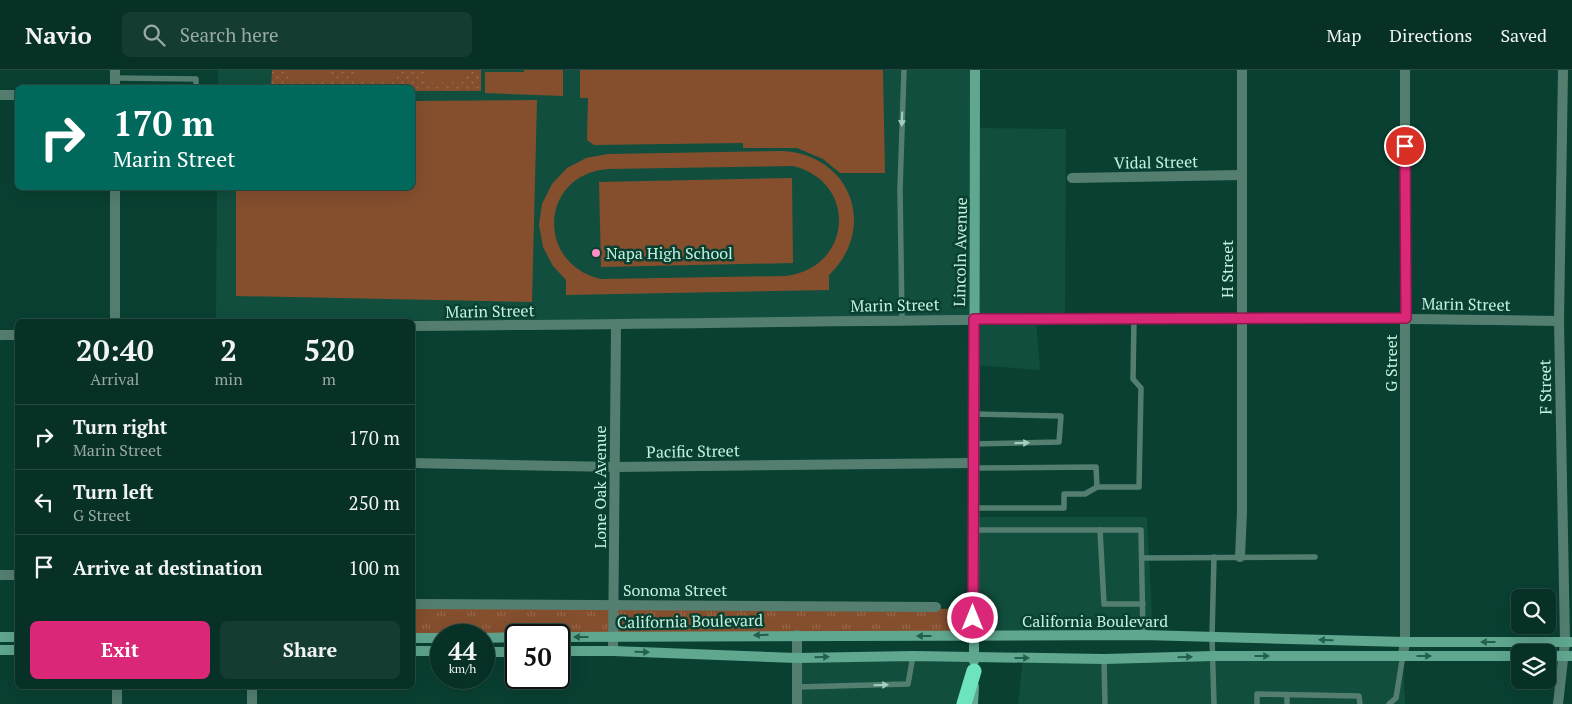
<!DOCTYPE html>
<style>
:root{--surface:#073026;--page:#153c32;--text:#f1f3f6;--muted:#98a9a7;--line:#284b43;--accent:#db2777}
body{margin:0;font-family:"PT Serif",serif;background:var(--page);color:var(--text);height:100vh;display:flex;flex-direction:column;font-size:19px;white-space:nowrap}
*{box-sizing:border-box;margin:0}
p{font-size:16px;color:var(--muted)}
.icon{flex:none;width:28px;height:28px;fill:none;stroke:currentColor;stroke-width:2;stroke-linecap:round;stroke-linejoin:round}
.map{position:relative;flex:1;overflow:hidden}
.sheet{position:absolute;left:15px;top:249px;width:400px;height:370px;display:flex;flex-direction:column;background:var(--surface);border-radius:8px;box-shadow:0 5px 20px #0002,0 0 0 1px var(--line)}
.sheet>*{flex:none}
.banner{position:absolute;left:15px;top:15px;width:400px;height:105px;border-radius:8px;box-shadow:0 5px 20px #0002,0 0 0 1px var(--line);background:#00695c;color:#fff;overflow:hidden}
.fabs{position:absolute;left:1511px;top:519px;display:grid;gap:10px}
.fabs a{display:grid;place-items:center;width:45px;height:45px;border-radius:8px;background:var(--surface);box-shadow:0 5px 20px #0002,0 0 0 1px var(--line);font-size:25px}
.speed{position:absolute;left:430px;top:554px;display:flex;gap:10px;font-size:25px;font-weight:700;text-align:center}
.speed>*{display:grid;place-content:center;width:65px;height:65px;border-radius:50%;background:var(--surface);box-shadow:0 5px 20px #0002,0 0 0 1px var(--line);line-height:1}
.speed small{font-size:12px;font-weight:400}
.speed .limit{border:2px solid #111;border-radius:8px;background:#fff;color:#111}
.pin{position:absolute;display:grid;place-items:center;width:42px;height:42px;color:#fff;margin:-21px;border:2px solid #fff;border-radius:50%;box-shadow:0 1px 5px #0007}
.me{position:absolute;width:55px;margin:-28px;rotate:0deg;stroke-linejoin:round;filter:drop-shadow(0 0 4px #0008)}
.turn{display:flex;align-items:center;gap:18px;height:105px;padding:0 15px;font-size:22px}
.turn .icon{width:65px;height:65px;stroke-width:2.5}
.turn b{display:block;font-size:35px;line-height:42px}
.eta{display:flex;justify-content:space-evenly;align-items:center;height:85px;text-align:center}
.eta b{font-size:30px;font-weight:600;line-height:35px}
.cta{display:flex;gap:10px;margin-top:auto;padding:10px 15px}
.cta a{flex:1;height:58px;border-radius:8px;background:var(--accent);color:#fff;font-size:20px;font-weight:600;line-height:58px;text-align:center}
.cta a+a{background:var(--page);color:var(--text)}
ul{padding:0;list-style:none}
li{display:flex;align-items:center;gap:15px;height:65px;padding:0 15px;border-top:1px solid var(--line)}
li div{flex:1}
li b{display:block;font-size:19px}
li em{font-style:normal}
header{display:flex;align-items:center;gap:30px;box-sizing:border-box;height:70px;padding:0 25px;background:var(--surface);border-bottom:1px solid var(--line)}
header strong{font-size:24px}
nav{display:flex;gap:28px;margin-inline-start:auto;font-size:18px}
.search{width:350px;height:45px;background:var(--page);display:flex;align-items:center;gap:12px;box-sizing:border-box;padding:0 18px;border-radius:8px;color:var(--muted);font-size:19px}
.map>svg:first-child{display:block}
.built{fill:#114e3e}
.grass{fill:url(#grass-tufts)}
.park{fill:url(#park-dots)}
.pitch{fill:#854f2e;fill-rule:evenodd}
.lines{fill:none;stroke-linecap:round;stroke-linejoin:round}
.lane{stroke:#547f70;stroke-width:5.5}
.street{stroke:#547f70;stroke-width:10}
.secondary{stroke:#60a790;stroke-width:10}
.highway{stroke:#6de3bf;stroke-width:15}
.oneway{fill:#a3cfbe}
.oneway2{fill:#235f4e}
.route-casing{stroke:#8e194d;stroke-width:12}
.route{stroke:#db2777;stroke-width:9}
.poi-dot{fill:#fc8fc3;stroke:#094032;stroke-width:2}
.labels{text-anchor:middle;stroke-width:5;stroke-linejoin:round;paint-order:stroke}
.street-label{font-size:16px;fill:#c5f1e0;stroke:#094032}
.poi-label{font-size:16px;fill:#c5f1e0;stroke:#094032;text-anchor:start}
</style>
<header>
<strong>Navio</strong>
<div class="search"><svg class="icon" aria-label="search" viewBox="0 0 24 24"><circle cx="10" cy="10" r="6"/><path d="M15 15l6 6"/></svg>Search here</div>
<nav><a>Map</a><a>Directions</a><a>Saved</a></nav>
</header>
<div class="map">
<svg width="1572" height="634" viewBox="0 0 1572 634">
<defs>
<pattern id="grass-tufts" width="24" height="20" patternUnits="userSpaceOnUse" patternTransform="scale(1.25)"><rect width="24" height="20" fill="#854f2e"/><path d="M3 7l-1-3M5 7V3M7 7l1-3M15 17l-1-3M17 17v-4M19 17l1-3" fill="none" stroke="#95694c"/></pattern>
<pattern id="park-dots" width="8" height="8" patternUnits="userSpaceOnUse" patternTransform="scale(1.25)"><rect width="8" height="8" fill="#854f2e"/><path d="M2 2h.1M6 6h.1" fill="none" stroke="#95694c" stroke-width="1.8" stroke-linecap="round"/></pattern>
</defs>
<rect width="100%" height="100%" fill="#094032"/>
<g class="built">
<polygon points="218,0 975,0 976,58 1066,59 1065,249 1036,249 1040,300 974,295 974,249 216,251 217,118 412,118 412,18 218,17"/>
<polygon points="973,447 1147,447 1153,566 972,566"/>
<polygon points="1403,585 1405,634 1018,634 1023,588"/>
<polygon points="973,587 964,634 797,634 797,588"/>
</g>
<polygon class="grass" points="412,534 973,539 972,566 441,565 413,568"/>
<polygon class="park" points="272,0 481,0 481,21 413,21 412,18 271,18"/>
<g class="pitch">
<polygon points="288,0 330,0 330,12 288,13"/>
<polygon points="355,0 396,0 397,12 355,12"/>
<polygon points="424,0 465,0 465,12 424,13"/>
<polygon points="524,0 563,0 563,26 485,23 485,2 524,2"/>
<polygon points="580,0 883,0 885,103 840,103 823,89 797,78 743,78 743,73 594,75 587,70 588,28 580,28"/>
<polygon points="537,30 532,232 236,226 236,118 412,118 413,31"/>
<path d="M783 81C851 85 878 158 829 205V220L566 225V210L553 196 543 177 539 155 542 134 552 114 567 98 586 88 608 84ZM793 96C859 112 852 199 785 206L601 209C535 194 540 104 608 99Z"/>
<polygon points="792,108 793,193 601,197 599,112"/>
</g>
<g class="lines">
<g class="lane">
<polyline points="115,8 196,9 196,18"/>
<polyline points="902,250 900,119 904,0"/>
<polyline points="973,374 1059,372 1061,346 973,344"/>
<polyline points="973,398 1096,397 1097,417 1139,417 1141,318 1133,309 1134,249"/>
<polyline points="973,438 1064,438 1064,424 1085,424 1097,417"/>
<polyline points="973,460 1141,460 1143,565"/>
<polyline points="1100,460 1104,534 1143,534"/>
<polyline points="1214,487 1212,567 1214,634"/>
<polyline points="1142,488 1315,487"/>
<polyline points="1104,589 1105,634"/>
<polyline points="798,617 908,614 913,586"/>
<polyline points="1257,634 1257,624 1359,626 1360,634"/>
<polyline points="1287,634 1287,625"/>
<polyline points="1389,634 1396,628 1403,585"/>
</g>
<g class="street">
<polyline points="115,18 115,0"/>
<polyline points="0,25 18,25"/>
<polyline points="1072,108 1241,105"/>
<polyline points="115,251 115,118"/>
<path d="M412 256C795 253 1176 244 1559 251"/>
<polyline points="0,265 18,265"/>
<polyline points="412,393 615,397 973,393"/>
<polyline points="1240,487 1242,442 1242,0"/>
<polyline points="0,505 18,505"/>
<polyline points="412,534 936,537"/>
<polyline points="797,565 797,634"/>
<polyline points="613,581 616,255"/>
<polyline points="1403,585 1405,572 1405,0"/>
<polyline points="117,616 117,634"/>
<polyline points="252,616 252,634"/>
<polyline points="1558,634 1565,572 1559,251 1563,0"/>
</g>
<g class="secondary">
<polyline points="0,567 18,567"/>
<polyline points="559,567 1143,565 1405,572 1572,572"/>
<polyline points="412,568 441,568"/>
<polyline points="484,568 516,567"/>
<polyline points="0,580 18,580"/>
<polyline points="412,581 441,581"/>
<polyline points="559,581 613,581 797,588 913,586 1104,589 1213,586 1520,586"/>
<polyline points="484,582 516,582"/>
<polyline points="1548,586 1572,586"/>
<polyline points="974,591 975,0"/>
<polyline points="973,634 974,616"/>
</g>
<polyline class="highway" points="964,634 974,601"/>
</g>
<defs><path id="oneway-solid" d="M-6-.8H1V-3.2L6.5 0L1 3.2V.8H-6Z" transform="scale(1.25)"/></defs>
<g class="oneway">
<use href="#oneway-solid" transform="translate(902 49) rotate(92)"/>
<use href="#oneway-solid" transform="translate(1022 373) rotate(-1)"/>
<use href="#oneway-solid" transform="translate(881 615) rotate(-1)"/>
</g>
<g class="oneway2">
<use href="#oneway-solid" transform="translate(761 565) rotate(179)"/>
<use href="#oneway-solid" transform="translate(924 566) rotate(-180)"/>
<use href="#oneway-solid" transform="translate(581 567) rotate(180)"/>
<use href="#oneway-solid" transform="translate(1326 570) rotate(-178)"/>
<use href="#oneway-solid" transform="translate(1488 572) rotate(-180)"/>
<use href="#oneway-solid" transform="translate(642 582) rotate(2)"/>
<use href="#oneway-solid" transform="translate(1262 586)"/>
<use href="#oneway-solid" transform="translate(1424 586)"/>
<use href="#oneway-solid" transform="translate(822 587) rotate(-1)"/>
<use href="#oneway-solid" transform="translate(1185 587) rotate(-1)"/>
<use href="#oneway-solid" transform="translate(1022 588)"/>
</g>
<g class="lines">
<g class="route-casing">
<polyline id="route" points="973,548 974,249 1406,248 1405,76"/>
</g>
<use href="#route" class="route"/>
</g>
<circle class="poi-dot" cx="596" cy="183" r="5"/>
<g class="labels">
<g class="street-label">
<text transform="translate(1156 92) rotate(-1)" y="6">Vidal Street</text>
<text transform="translate(960 182) rotate(-89)" y="6">Lincoln Avenue</text>
<text transform="translate(1227 199) rotate(-90)" y="6">H Street</text>
<text transform="translate(1466 234) rotate(1)" y="6">Marin Street</text>
<text transform="translate(895 235) rotate(-1)" y="6">Marin Street</text>
<text transform="translate(490 241) rotate(-1)" y="6">Marin Street</text>
<text transform="translate(1391 293) rotate(-90)" y="6">G Street</text>
<text transform="translate(1545 317) rotate(-91)" y="6">F Street</text>
<text transform="translate(693 381) rotate(-1)" y="6">Pacific Street</text>
<text transform="translate(600 417) rotate(-90)" y="6">Lone Oak Avenue</text>
<text x="675" y="526">Sonoma Street</text>
<text transform="translate(690 551) rotate(-1)" y="6">California Boulevard</text>
<text x="1095" y="557">California Boulevard</text>
</g>
<g class="poi-label">
<text x="606" y="189">Napa High School</text>
</g>
</g>
</svg>
<div class="fabs">
<a><svg class="icon" aria-label="search" viewBox="0 0 24 24"><circle cx="10" cy="10" r="6"/><path d="M15 15l6 6"/></svg></a>
<a><svg class="icon" aria-label="layers" viewBox="0 0 24 24"><path d="M12 4l9 5-9 5-9-5zM3 14l9 5 9-5"/></svg></a>
</div>
<div class="speed"><div>44<small>km/h</small></div><div class="limit">50</div></div>
<div class="pin" style="left:1405px;top:76px;background:#d93025"><svg class="icon" aria-label="arrive" viewBox="0 0 24 24"><path d="M6 21V4h12l-3 4 3 4H6"/></svg></div>
<svg class="me" style="left:973px;top:548px" viewBox="-20 -20 40 40"><circle r="17" fill="#db2777" stroke="#fff" stroke-width="3"/><path d="M0-11L8 9 0 5-8 9z" fill="#fff"/></svg>
<div class="banner">
<div class="turn"><svg class="icon" aria-label="right" viewBox="0 0 24 24"><path d="M7 20v-9h11M14 6l5 5-5 5"/></svg><div><b>170 m</b>Marin Street</div></div>
</div>
<section class="sheet">
<div class="eta">
<div><b>20:40</b><p>Arrival</p></div>
<div><b>2</b><p>min</p></div>
<div><b>520</b><p>m</p></div>
</div>
<ul>
<li><svg class="icon" aria-label="right" viewBox="0 0 24 24"><path d="M7 20v-9h11M14 6l5 5-5 5"/></svg><div><b>Turn right</b><p>Marin Street</p></div><em>170 m</em></li>
<li><svg class="icon" aria-label="left" viewBox="0 0 24 24"><path d="M17 20v-9H6M10 6l-5 5 5 5"/></svg><div><b>Turn left</b><p>G Street</p></div><em>250 m</em></li>
<li><svg class="icon" aria-label="arrive" viewBox="0 0 24 24"><path d="M6 21V4h12l-3 4 3 4H6"/></svg><div><b>Arrive at destination</b></div><em>100 m</em></li>
</ul>
<div class="cta"><a>Exit</a><a>Share</a></div>
</section>
</div>
